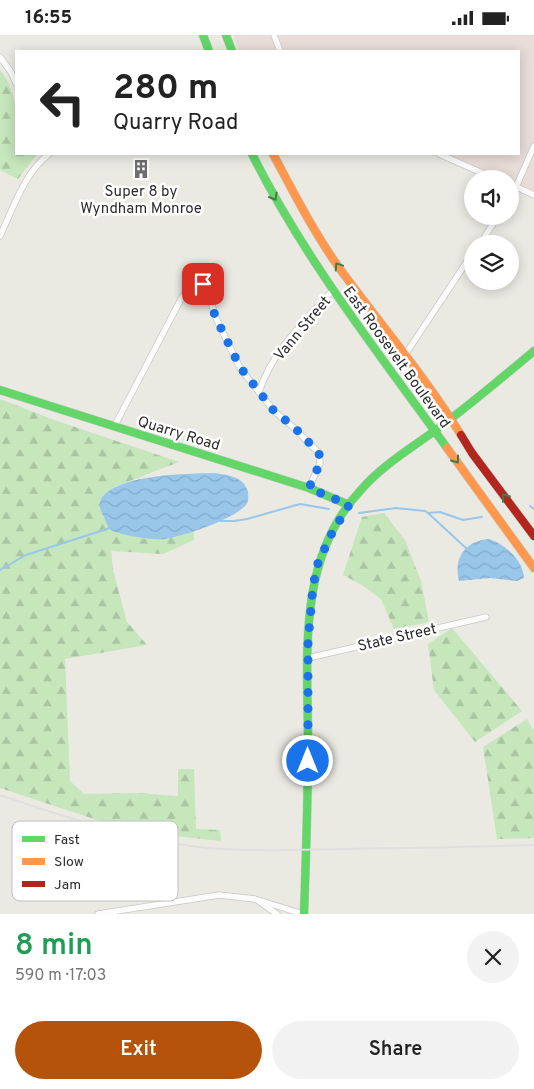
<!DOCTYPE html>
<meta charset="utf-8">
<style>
:root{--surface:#fff;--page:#f2f2f2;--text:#222;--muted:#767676;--accent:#b45309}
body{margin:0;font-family:Overpass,sans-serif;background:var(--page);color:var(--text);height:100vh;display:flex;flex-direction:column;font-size:19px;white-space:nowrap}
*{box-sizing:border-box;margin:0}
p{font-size:16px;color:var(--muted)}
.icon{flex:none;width:28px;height:28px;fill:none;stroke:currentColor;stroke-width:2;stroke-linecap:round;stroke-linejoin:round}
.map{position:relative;height:879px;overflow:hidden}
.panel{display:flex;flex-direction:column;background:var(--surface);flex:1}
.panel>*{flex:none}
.banner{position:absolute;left:15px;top:15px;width:505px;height:105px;border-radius:0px;box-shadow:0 2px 12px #0003;background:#fff;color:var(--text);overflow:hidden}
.tools{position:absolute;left:464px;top:135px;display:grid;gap:10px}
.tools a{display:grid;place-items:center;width:55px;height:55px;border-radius:50%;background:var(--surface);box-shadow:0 2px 12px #0003;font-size:25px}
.pin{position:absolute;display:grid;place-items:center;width:42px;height:42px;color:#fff;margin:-21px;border-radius:10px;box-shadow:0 2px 8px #0006}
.me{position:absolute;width:55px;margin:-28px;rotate:0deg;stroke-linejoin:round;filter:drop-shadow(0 0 4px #0008)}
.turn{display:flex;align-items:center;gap:18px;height:105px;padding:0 15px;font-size:22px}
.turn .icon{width:65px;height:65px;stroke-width:2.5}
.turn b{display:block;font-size:35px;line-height:42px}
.round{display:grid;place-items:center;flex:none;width:52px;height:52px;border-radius:26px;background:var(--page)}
.head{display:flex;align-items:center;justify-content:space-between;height:85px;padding:0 15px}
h1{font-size:30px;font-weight:600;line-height:38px;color:#1e9e55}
.primary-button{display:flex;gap:10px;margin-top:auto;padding:10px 15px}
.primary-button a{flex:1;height:58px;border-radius:30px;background:var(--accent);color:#fff;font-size:20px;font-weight:600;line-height:58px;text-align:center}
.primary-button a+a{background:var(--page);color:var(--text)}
.status{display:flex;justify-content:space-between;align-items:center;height:35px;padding:0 25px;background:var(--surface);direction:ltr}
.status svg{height:14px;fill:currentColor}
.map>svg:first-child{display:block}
.medical{fill:#e8ddd8}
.forest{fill:url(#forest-firs)}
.water{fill:url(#water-waves)}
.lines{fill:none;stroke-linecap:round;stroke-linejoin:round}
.stream{stroke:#98c7ea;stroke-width:2}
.street-casing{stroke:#c7c8c7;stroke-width:7}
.fast-casing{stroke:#c7c8c7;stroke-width:9}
.slow-casing{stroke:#c7c8c7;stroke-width:9}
.jam-casing{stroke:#c7c8c7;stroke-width:9}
.street{stroke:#fcfcfb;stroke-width:5.5}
.fast{stroke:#63d668;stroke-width:8}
.slow{stroke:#ff974d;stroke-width:8}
.jam{stroke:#b3261e;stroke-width:8}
.rail{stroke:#dfdfdf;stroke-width:2}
.oneway{stroke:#457847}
.route{stroke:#1a73e8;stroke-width:9;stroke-dasharray:0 16.2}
.labels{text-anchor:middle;stroke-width:5;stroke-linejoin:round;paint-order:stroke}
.poi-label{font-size:15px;fill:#2c2c2c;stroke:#fff}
.street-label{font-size:15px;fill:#2c2c2c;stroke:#fff}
.key{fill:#fff;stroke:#c0c0c0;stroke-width:1}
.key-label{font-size:14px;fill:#2c2c2c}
</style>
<div class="status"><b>16:55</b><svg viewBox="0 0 49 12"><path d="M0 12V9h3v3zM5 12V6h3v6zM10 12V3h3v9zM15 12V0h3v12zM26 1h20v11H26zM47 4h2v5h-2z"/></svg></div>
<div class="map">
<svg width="534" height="879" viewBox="0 0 534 879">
<defs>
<pattern id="forest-firs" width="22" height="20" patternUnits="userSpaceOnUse" patternTransform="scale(1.25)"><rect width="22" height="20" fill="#c6e6bc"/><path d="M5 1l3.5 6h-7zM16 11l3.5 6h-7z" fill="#aac5a2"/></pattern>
<pattern id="water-waves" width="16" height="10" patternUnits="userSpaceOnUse" patternTransform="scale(1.25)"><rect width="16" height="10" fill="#98c7ea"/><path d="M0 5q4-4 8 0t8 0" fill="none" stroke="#83abc9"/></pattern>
</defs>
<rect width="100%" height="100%" fill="#eae9e2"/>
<polygon class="medical" points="233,0 534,0 534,156 510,145 510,144 506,144 448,119 519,119 519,16 239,16"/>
<g class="forest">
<path d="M0 35C20 59 16 90 16 119H37L18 144 0 135Z"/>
<polygon points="0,364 54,385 179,427 114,452 103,461 116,497 146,504 160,504 194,495 194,505 163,519 111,516 113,535 127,587 147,610 65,624 70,746 84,759 136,758 178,761 178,734 194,734 196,794 220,795 221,806 176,801 103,787 0,753"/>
<polygon points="384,478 405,505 421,546 429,587 394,594 381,564 362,550 343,540 362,482"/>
<polygon points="452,593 522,676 475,707 434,655 428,609"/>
<polygon points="527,684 534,696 534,803 497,804 483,712"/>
</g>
<g class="water">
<path d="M214 438C227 440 244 441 248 457 248 460 249 464 247 468 239 483 183 501 165 504 156 506 117 500 110 494 107 491 105 484 103 480 99 473 98 466 104 460 125 439 186 439 214 438Z"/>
<path d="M489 504C505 509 523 525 524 543L517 546 490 543 459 546C453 522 466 506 489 504Z"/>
</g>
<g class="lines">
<g class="stream">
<polyline points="530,471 534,474"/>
<polyline points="359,478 396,473 425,476 428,478 440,477 463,485 482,482"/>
<polyline points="428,478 467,514"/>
<polyline points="220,486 234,486 247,484 300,469 329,474"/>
<polyline points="0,535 26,520 110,493"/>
</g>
<g class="street-casing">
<g id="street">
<polyline points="274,0 280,16"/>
<polyline points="0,22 11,37 16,48"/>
<polyline points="439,119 496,144"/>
<polyline points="510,149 534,160"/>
<polyline points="510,163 516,152 534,111"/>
<path d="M0 201C13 174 24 138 49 119"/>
<polyline points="480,209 498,181"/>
<polyline points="405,320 472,219"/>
<path d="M259 357C272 316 304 287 332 256"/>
<polyline points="114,392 181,264 188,255 195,249 203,249 207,252 215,281 240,333 274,376 293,392 319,418 320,428 309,453"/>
<polyline points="308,623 486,582"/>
<polyline points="257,865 277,879"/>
<polyline points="98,879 219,860 255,864 303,879"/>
</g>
</g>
<g class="fast-casing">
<g id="fast">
<polyline points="203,0 209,16"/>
<polyline points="226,0 232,16"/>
<path d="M252 119C305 225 378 317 447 413"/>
<polyline points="0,355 309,453 349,470"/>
<path d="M304 879C306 822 308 765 308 709 308 622 296 525 360 456 382 430 413 412 440 392 472 368 503 342 534 316"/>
</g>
</g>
<g class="slow-casing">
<g id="slow">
<path d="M273 119C294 158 314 198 340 234 380 289 425 341 461 400"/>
<polyline points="447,413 534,533"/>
</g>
</g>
<g class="jam-casing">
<polyline id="jam" points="461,400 472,418 534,501"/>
</g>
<use href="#street" class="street"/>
<use href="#fast" class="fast"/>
<use href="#slow" class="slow"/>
<use href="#jam" class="jam"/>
<path class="rail" d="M0 760C56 779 112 798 171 808 227 818 284 815 341 814 405 813 470 812 534 810"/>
</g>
<defs><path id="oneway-chevron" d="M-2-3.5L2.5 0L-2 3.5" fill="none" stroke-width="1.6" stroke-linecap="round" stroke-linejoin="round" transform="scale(1.25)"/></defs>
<g class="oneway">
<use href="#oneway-chevron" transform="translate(274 162) rotate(60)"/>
<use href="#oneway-chevron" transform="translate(338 231) rotate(-124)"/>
<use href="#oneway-chevron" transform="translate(456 425) rotate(54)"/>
<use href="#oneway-chevron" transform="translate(505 462) rotate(-127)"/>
</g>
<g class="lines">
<polyline class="route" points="203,249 207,252 215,281 240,332 274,376 294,392 319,418 320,428 309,453 349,470 332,498 318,528 313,551 308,607 308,726"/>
</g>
<defs>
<g id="building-bare" transform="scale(1.5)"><path d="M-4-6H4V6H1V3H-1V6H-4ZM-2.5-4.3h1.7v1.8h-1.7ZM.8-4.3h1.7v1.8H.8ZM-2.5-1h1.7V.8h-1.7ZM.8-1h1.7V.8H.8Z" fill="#6e6e6c" stroke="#fff" stroke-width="2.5" paint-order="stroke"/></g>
</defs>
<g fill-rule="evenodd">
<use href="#building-bare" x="141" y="134"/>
</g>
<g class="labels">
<g class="poi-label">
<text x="141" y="161">Super 8 by<tspan x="141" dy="17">Wyndham Monroe</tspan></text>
</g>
<g class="street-label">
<text transform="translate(302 293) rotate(-50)" y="5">Vann Street</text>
<text transform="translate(397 322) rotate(54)" y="5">East Roosevelt Boulevard</text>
<text transform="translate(179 398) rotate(17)" y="5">Quarry Road</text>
<text transform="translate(397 602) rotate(-13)" y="5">State Street</text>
</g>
</g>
<rect x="12" y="786" width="166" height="80" rx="8" class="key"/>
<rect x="22" y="801" width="23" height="6" fill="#63d668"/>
<rect x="22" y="823" width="23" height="7" fill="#ff974d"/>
<rect x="22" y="846" width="23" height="6" fill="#b3261e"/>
<g class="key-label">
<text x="54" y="809">Fast</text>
<text x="54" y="831">Slow</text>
<text x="54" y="854">Jam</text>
</g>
</svg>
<div class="tools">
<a><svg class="icon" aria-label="sound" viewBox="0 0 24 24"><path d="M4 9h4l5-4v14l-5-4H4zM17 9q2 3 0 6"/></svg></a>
<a><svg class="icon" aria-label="layers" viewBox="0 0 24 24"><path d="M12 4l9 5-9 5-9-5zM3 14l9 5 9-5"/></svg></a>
</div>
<div class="pin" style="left:203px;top:249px;background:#d93025"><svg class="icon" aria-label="arrive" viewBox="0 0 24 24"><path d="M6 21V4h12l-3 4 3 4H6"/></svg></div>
<svg class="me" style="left:308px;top:726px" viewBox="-20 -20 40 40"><circle r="17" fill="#1a73e8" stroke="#fff" stroke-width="3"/><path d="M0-11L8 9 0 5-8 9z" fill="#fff"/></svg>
<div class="banner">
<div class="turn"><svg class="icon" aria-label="left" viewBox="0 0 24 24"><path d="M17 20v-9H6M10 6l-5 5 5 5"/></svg><div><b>280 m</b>Quarry Road</div></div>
</div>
</div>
<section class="panel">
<div class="head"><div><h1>8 min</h1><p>590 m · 17:03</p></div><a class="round"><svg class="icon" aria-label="close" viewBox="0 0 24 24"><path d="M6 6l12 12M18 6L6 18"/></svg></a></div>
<div class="primary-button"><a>Exit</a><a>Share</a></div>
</section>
